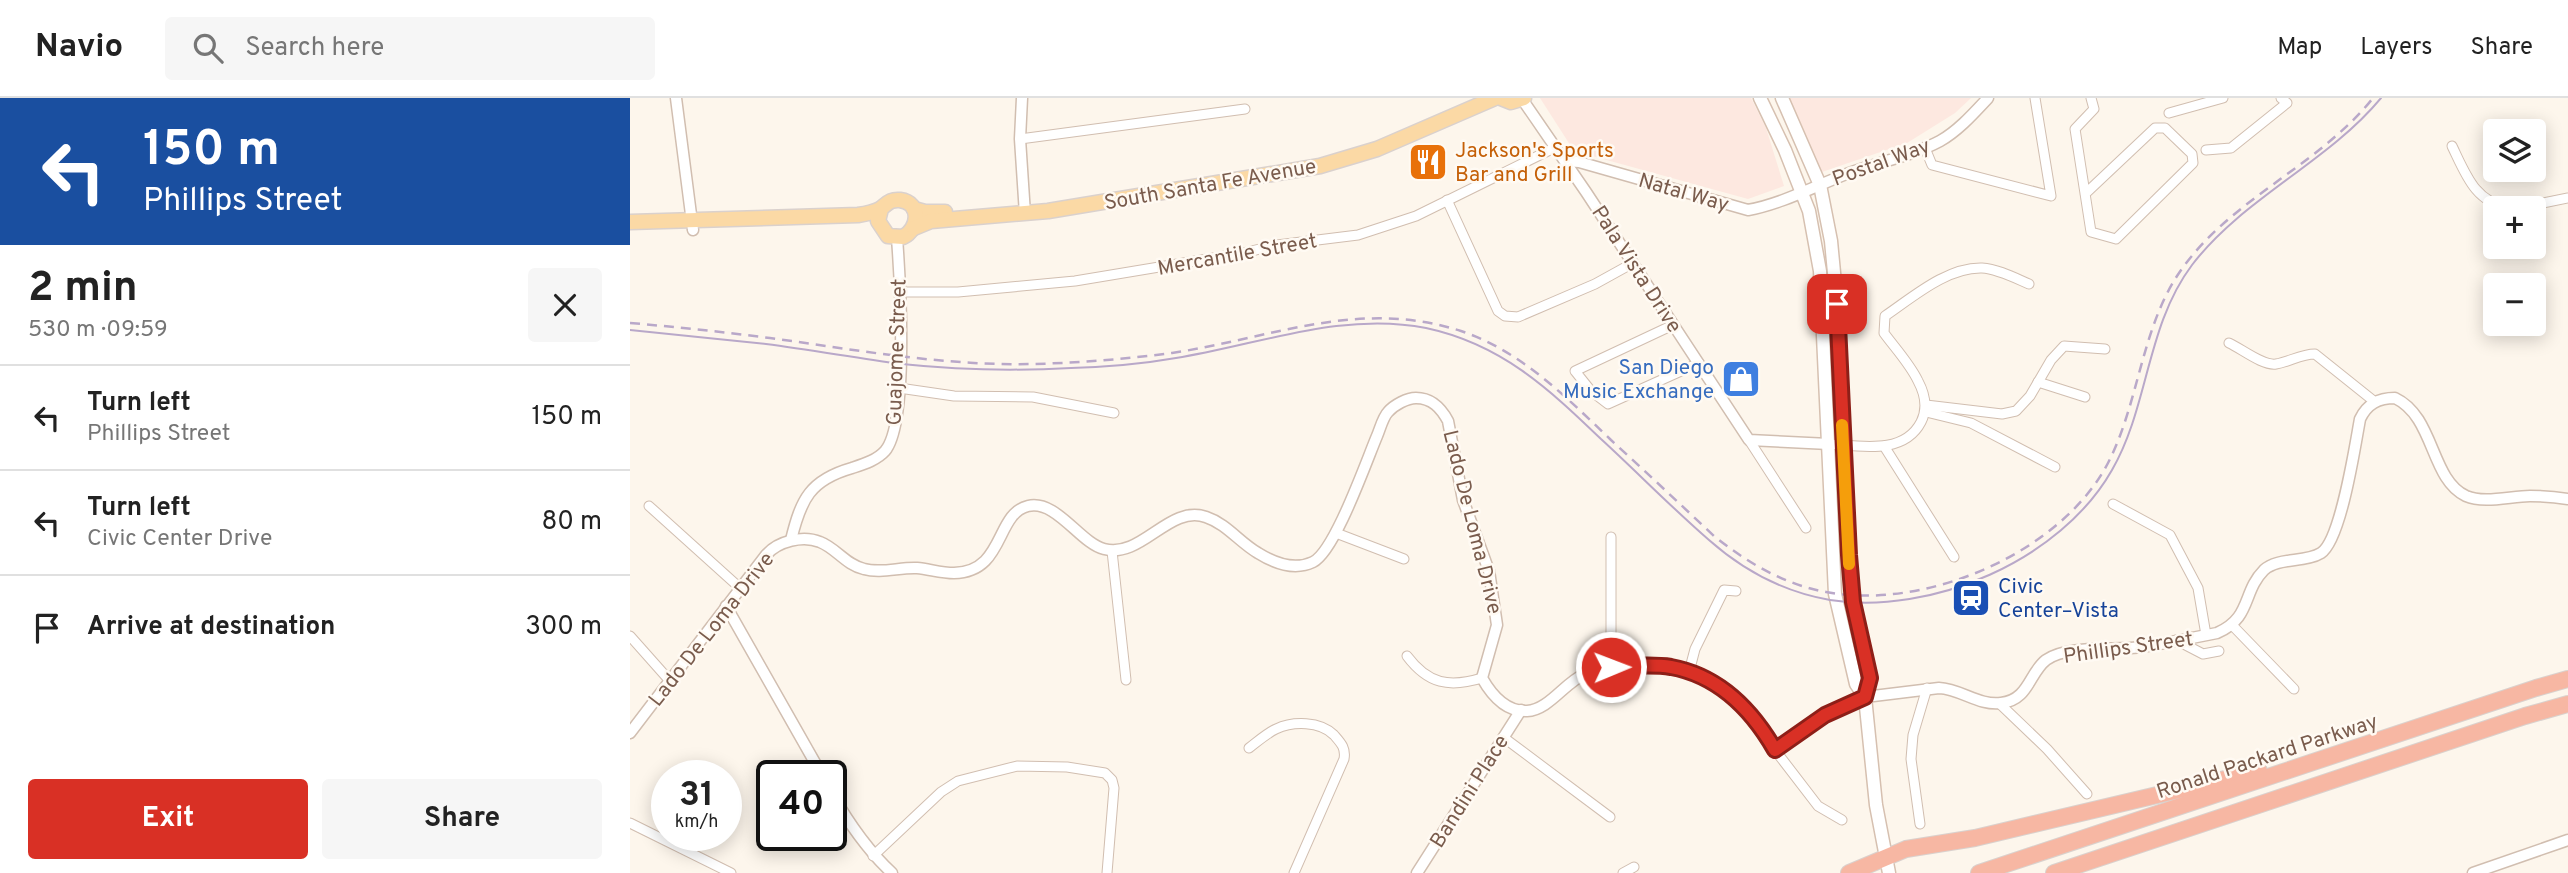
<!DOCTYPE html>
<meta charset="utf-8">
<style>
:root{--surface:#fff;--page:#f6f6f6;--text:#222;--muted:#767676;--line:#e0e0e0;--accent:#d93025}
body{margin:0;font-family:Overpass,sans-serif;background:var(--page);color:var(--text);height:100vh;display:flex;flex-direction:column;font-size:26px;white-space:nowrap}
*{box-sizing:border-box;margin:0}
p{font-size:23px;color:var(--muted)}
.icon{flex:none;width:38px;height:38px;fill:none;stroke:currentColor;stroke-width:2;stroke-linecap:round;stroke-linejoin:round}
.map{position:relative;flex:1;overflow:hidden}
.details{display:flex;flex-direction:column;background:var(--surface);width:630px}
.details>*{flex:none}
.banner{background:#1a4fa0;color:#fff;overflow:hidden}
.tools{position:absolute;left:1853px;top:21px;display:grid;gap:14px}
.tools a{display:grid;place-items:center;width:63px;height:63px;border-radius:7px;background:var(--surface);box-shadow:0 4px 18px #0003;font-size:35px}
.speed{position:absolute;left:21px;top:662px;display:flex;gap:14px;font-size:35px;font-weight:700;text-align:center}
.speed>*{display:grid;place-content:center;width:91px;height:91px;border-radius:50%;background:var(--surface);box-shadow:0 4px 18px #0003;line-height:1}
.speed small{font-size:18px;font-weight:400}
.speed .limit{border:4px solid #111;border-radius:10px;background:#fff;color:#111}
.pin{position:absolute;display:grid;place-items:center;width:60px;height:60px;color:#fff;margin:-30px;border-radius:14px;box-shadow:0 4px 10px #0006}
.me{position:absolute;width:77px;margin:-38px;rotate:89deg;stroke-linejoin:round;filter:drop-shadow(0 0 5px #0008)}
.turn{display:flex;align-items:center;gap:24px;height:147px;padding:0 28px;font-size:32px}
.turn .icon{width:91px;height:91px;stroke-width:2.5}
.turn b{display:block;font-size:49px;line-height:60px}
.round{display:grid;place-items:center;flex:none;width:74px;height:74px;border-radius:7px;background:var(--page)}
.overview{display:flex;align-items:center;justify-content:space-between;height:119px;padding:0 28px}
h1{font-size:42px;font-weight:700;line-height:52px}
.primary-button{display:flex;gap:14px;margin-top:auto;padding:14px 28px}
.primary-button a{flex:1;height:80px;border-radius:7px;background:var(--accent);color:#fff;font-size:28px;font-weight:700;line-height:80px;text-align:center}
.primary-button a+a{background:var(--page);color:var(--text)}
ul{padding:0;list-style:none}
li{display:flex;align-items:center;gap:21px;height:105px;padding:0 28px;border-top:2px solid var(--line)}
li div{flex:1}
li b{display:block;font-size:26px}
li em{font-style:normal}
header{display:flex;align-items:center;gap:42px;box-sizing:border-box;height:98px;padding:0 35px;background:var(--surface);border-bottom:2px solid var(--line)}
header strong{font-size:33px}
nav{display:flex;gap:38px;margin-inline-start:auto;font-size:24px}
.search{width:490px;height:63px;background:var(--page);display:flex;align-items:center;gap:18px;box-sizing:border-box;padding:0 24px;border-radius:7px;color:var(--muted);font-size:26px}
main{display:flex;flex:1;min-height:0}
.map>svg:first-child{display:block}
.commercial{fill:#fde8e0}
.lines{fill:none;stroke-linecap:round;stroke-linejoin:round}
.minor-casing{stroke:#d1beb0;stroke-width:11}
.tertiary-casing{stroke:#d1beb0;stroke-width:13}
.secondary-casing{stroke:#d6c0b0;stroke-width:15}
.primary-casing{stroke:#dad1cd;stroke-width:17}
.motorway-casing{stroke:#dad1cd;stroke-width:18}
.minor{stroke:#fff;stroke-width:9}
.tertiary{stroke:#fff;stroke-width:10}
.secondary{stroke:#fff;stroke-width:12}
.primary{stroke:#fbd9a5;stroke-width:14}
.motorway{stroke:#f7b7a3;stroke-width:16}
.tram{stroke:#b9a8c9;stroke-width:2}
.rail{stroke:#b9a8c9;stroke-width:2.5;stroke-dasharray:10 7;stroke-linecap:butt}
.route-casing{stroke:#8d1f18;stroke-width:18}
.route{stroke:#d93025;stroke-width:12}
.slow{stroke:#f59e0b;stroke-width:12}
.labels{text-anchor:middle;stroke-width:5;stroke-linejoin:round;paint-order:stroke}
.food-label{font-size:21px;fill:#c56008;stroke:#fffaf3;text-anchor:start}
.street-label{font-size:21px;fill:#7a5c4d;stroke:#fffaf3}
.shop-label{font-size:21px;fill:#366cbe;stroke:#fffaf3;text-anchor:end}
.transit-label{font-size:21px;fill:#164399;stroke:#fffaf3;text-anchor:start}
</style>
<header>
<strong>Navio</strong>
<div class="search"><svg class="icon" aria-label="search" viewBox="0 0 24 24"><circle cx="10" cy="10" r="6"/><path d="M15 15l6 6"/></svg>Search here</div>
<nav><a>Map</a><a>Layers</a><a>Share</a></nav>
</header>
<main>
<section class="details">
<div class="banner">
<div class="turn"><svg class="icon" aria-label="left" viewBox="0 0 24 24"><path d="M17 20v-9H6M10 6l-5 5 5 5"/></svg><div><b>150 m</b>Phillips Street</div></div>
</div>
<div class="overview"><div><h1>2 min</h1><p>530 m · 09:59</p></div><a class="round"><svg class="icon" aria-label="close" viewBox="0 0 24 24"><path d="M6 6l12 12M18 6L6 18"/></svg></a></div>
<ul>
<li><svg class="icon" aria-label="left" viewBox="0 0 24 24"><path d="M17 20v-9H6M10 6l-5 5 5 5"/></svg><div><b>Turn left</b><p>Phillips Street</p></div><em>150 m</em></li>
<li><svg class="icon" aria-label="left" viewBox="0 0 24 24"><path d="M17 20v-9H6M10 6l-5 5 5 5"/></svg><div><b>Turn left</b><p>Civic Center Drive</p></div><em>80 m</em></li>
<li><svg class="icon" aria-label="arrive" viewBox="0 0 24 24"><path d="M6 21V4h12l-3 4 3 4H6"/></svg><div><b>Arrive at destination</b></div><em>300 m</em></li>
</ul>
<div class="primary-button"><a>Exit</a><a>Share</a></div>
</section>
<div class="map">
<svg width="1938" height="775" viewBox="0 0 1938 775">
<rect width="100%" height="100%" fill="#fdf6ec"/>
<g class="commercial">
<polygon points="910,0 1121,0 1136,30 1154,88 1118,101 944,53"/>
<polygon points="1157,0 1341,0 1325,15 1277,45 1189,75"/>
</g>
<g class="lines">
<g class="minor-casing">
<g id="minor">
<polyline points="1539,15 1593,0"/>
<polyline points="390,41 615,11"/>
<path d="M1822 48C1836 77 1845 104 1879 110"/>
<polyline points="1295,50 1302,67 1421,98 1405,0"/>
<polyline points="1576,52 1601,50 1657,5 1651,0"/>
<polyline points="1455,96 1525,30 1535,30 1562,56 1563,65 1486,141 1461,134 1445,31 1464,11 1461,0"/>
<polyline points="817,102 868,213 875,218 888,219 965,186 1003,165"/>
<polyline points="1889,110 1938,100"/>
<polyline points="271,194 328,194 445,183 613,155 647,147 728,137 786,118 926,49"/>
<polyline points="1043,227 945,273 961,293 978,306 1069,265"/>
<path d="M1599 245C1612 251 1633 268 1646 266 1659 264 1671 256 1685 256L1745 304"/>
<polyline points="1408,284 1455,299"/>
<polyline points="269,290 324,298 403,299 484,315"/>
<polyline points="1296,307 1372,316 1386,313 1400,298 1421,262 1434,248 1475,251"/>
<polyline points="1296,314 1341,325 1425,369"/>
<polyline points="1119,342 1176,430"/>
<path d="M1199 346C1231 348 1274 357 1291 324 1298 310 1295 296 1288 283 1280 266 1265 250 1254 235L1255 218C1283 199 1317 169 1352 170 1368 171 1385 180 1399 186"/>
<polyline points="1254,348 1324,459"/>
<polyline points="1483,406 1540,437 1568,490 1576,537"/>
<polyline points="19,408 110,490"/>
<polyline points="706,435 774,461"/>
<polyline points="482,453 496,582"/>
<polyline points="1602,527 1664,591"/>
<polyline points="0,538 40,583"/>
<polyline points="1546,542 1573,556 1589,553"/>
<path d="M777 558C798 586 819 590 852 580"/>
<polyline points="981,569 981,439"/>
<polyline points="1059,574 1065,551 1094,492 1106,493"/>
<polyline points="1370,606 1417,651 1457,696"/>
<polyline points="873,639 980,719"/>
<path d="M619 650C627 644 637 635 646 631 663 623 690 623 704 637 711 645 716 650 714 661L664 775"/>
<polyline points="1145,652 1188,708 1212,722"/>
<polyline points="0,725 101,775"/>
<polyline points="1290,726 1281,661 1283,637 1297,590"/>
<polyline points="243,758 311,694 328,683 387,668 437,669 475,675 482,682 484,690 477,775"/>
<polyline points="993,775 1004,769"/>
</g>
</g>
<g class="tertiary-casing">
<g id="tertiary">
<polyline points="46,0 63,132"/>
<polyline points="392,0 390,41 395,116"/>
<polyline points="892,1 956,94 1119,342 1199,346"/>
<path d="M935 63 949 64 1118 112C1152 106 1187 87 1219 75 1249 64 1282 58 1310 43 1328 33 1344 15 1358 0"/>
<path d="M161 442C171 401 180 382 222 370 234 366 247 362 255 353 279 325 270 180 267 140"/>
<polyline points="96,508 192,677"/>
<path d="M0 635 136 457C148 443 173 437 190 444 206 450 216 467 234 471 251 476 270 469 287 470 299 471 311 475 324 475 375 474 365 416 398 408 426 401 450 445 474 451 512 461 539 406 576 419 597 426 609 444 628 455 644 465 664 473 683 464 705 453 736 364 747 338 750 331 753 319 758 314 764 307 777 300 786 300 802 300 811 310 818 323L833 402 859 473 867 527 852 580C861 596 875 614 897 613 919 612 935 584 955 576 972 569 989 569 1007 568 1073 567 1113 597 1145 652L1195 617 1235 599 1309 590C1331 591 1349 608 1371 605 1399 602 1399 575 1416 562 1438 546 1487 553 1512 549 1537 545 1562 540 1587 535 1622 520 1612 494 1634 472 1648 459 1675 465 1691 455 1711 442 1725 348 1730 321 1737 306 1748 300 1765 300 1805 319 1800 381 1836 398 1854 406 1881 398 1900 398 1913 398 1926 399 1938 401"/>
<path d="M201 694C218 724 236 751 262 775"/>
<polyline points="787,775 891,612"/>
<polyline points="1843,775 1938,742"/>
</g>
</g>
<g class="secondary-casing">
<g id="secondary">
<polyline points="1130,0 1155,52 1179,113 1190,173 1205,496 1226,586 1235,599"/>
<polyline points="1152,0 1190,87 1201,143 1207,206 1213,362 1222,497 1240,580 1235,599 1246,707 1259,775"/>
</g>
</g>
<g class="primary-casing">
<g id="primary">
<polyline points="871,0 881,4 894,0"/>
<polyline points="284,111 295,114 315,114"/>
<path d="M0 124 228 117C235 116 244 114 250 111 257 106 260 101 270 102 292 105 289 131 273 139L258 138 248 123 251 111"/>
<polyline points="284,130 301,123 418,113 690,68 747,51 865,0"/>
</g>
</g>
<g class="motorway-casing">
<g id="motorway">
<polyline points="1219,775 1276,751 1345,740 1629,673"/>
<polyline points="1349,775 1906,590 1938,581"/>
<polyline points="1424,775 1895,618 1938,606"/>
</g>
</g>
<use href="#minor" class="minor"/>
<use href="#tertiary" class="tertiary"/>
<use href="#secondary" class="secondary"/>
<use href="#primary" class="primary"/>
<use href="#motorway" class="motorway"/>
<path class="tram" d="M0 232C45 237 91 241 136 246 182 252 227 260 272 266 328 272 385 273 441 270 475 269 512 266 546 260 628 247 712 213 796 230 871 246 918 290 971 341 1007 374 1042 410 1079 442 1114 473 1154 494 1200 502 1301 518 1431 462 1482 372 1519 308 1516 228 1562 167 1613 100 1697 65 1751 0"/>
<path class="rail" d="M0 225C47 229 93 234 140 240 227 252 314 268 402 266 449 265 496 261 542 255 642 240 729 200 831 233 891 253 936 299 981 342 1016 374 1050 406 1084 438 1118 465 1153 486 1196 494 1295 513 1431 455 1478 365 1511 301 1511 222 1557 164 1608 98 1691 65 1743 0"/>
</g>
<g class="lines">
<g class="route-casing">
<path id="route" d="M981 569C1001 568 1022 566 1041 569 1090 578 1122 612 1145 652L1195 617 1235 599 1240 580 1223 504 1219 457 1207 206"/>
</g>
<use href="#route" class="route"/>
<polyline class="slow" points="1212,327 1219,466"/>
</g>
<defs>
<g id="restaurant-square" transform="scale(2.0125)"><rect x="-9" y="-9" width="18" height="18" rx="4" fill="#e8710a" stroke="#fffaf3"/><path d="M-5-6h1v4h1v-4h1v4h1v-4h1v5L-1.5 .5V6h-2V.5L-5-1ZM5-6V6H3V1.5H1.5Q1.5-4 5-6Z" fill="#fff"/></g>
<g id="shop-square" transform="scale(2.0125)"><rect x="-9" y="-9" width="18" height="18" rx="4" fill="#3f7fe0" stroke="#fffaf3"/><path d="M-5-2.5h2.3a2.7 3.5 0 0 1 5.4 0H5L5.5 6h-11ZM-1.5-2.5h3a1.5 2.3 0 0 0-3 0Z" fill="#fff"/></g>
<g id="station-square" transform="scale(2.0125)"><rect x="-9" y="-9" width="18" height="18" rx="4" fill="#1a4fb4" stroke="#fffaf3"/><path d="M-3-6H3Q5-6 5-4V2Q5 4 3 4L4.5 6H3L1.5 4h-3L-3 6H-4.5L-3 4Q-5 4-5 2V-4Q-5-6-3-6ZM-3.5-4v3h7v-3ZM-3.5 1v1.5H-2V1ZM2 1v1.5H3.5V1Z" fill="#fff"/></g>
</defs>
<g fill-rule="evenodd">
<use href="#restaurant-square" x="798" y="64"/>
<use href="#shop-square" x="1111" y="281"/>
<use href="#station-square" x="1341" y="500"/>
</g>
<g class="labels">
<g class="food-label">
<text x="825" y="59">Jackson's Sports<tspan x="825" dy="24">Bar and Grill</tspan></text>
</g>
<g class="street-label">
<text transform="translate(1251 64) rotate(-20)" y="7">Postal Way</text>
<text transform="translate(580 86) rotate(-10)" y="7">South Santa Fe Avenue</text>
<text transform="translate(1054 94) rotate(16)" y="7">Natal Way</text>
<text transform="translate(607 156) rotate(-10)" y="7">Mercantile Street</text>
<text transform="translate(1007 171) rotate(57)" y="7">Pala Vista Drive</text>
<text transform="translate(266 254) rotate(-88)" y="7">Guajome Street</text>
<text transform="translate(843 424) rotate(76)" y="7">Lado De Loma Drive</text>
<text transform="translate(81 531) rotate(-52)" y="7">Lado De Loma Drive</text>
<text transform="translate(1498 549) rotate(-8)" y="7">Phillips Street</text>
<text transform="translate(1637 658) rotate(-18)" y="7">Ronald Packard Parkway</text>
<text transform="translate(839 693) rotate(-58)" y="7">Bandini Place</text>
</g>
<g class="shop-label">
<text x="1084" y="276">San Diego<tspan x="1084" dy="24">Music Exchange</tspan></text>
</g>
<g class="transit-label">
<text x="1368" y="495">Civic<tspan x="1368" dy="24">Center–Vista</tspan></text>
</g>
</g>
</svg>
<div class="tools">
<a><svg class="icon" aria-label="layers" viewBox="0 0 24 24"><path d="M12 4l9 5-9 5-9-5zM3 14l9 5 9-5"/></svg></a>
<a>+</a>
<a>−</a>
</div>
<div class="speed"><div>31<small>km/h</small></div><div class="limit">40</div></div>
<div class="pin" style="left:1207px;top:206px;background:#d93025"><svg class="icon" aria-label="arrive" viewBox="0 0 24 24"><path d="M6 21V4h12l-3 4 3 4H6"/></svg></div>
<svg class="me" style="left:981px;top:569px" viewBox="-20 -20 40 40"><circle r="17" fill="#d93025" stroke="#fff" stroke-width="3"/><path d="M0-11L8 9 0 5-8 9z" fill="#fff"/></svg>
</div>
</main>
